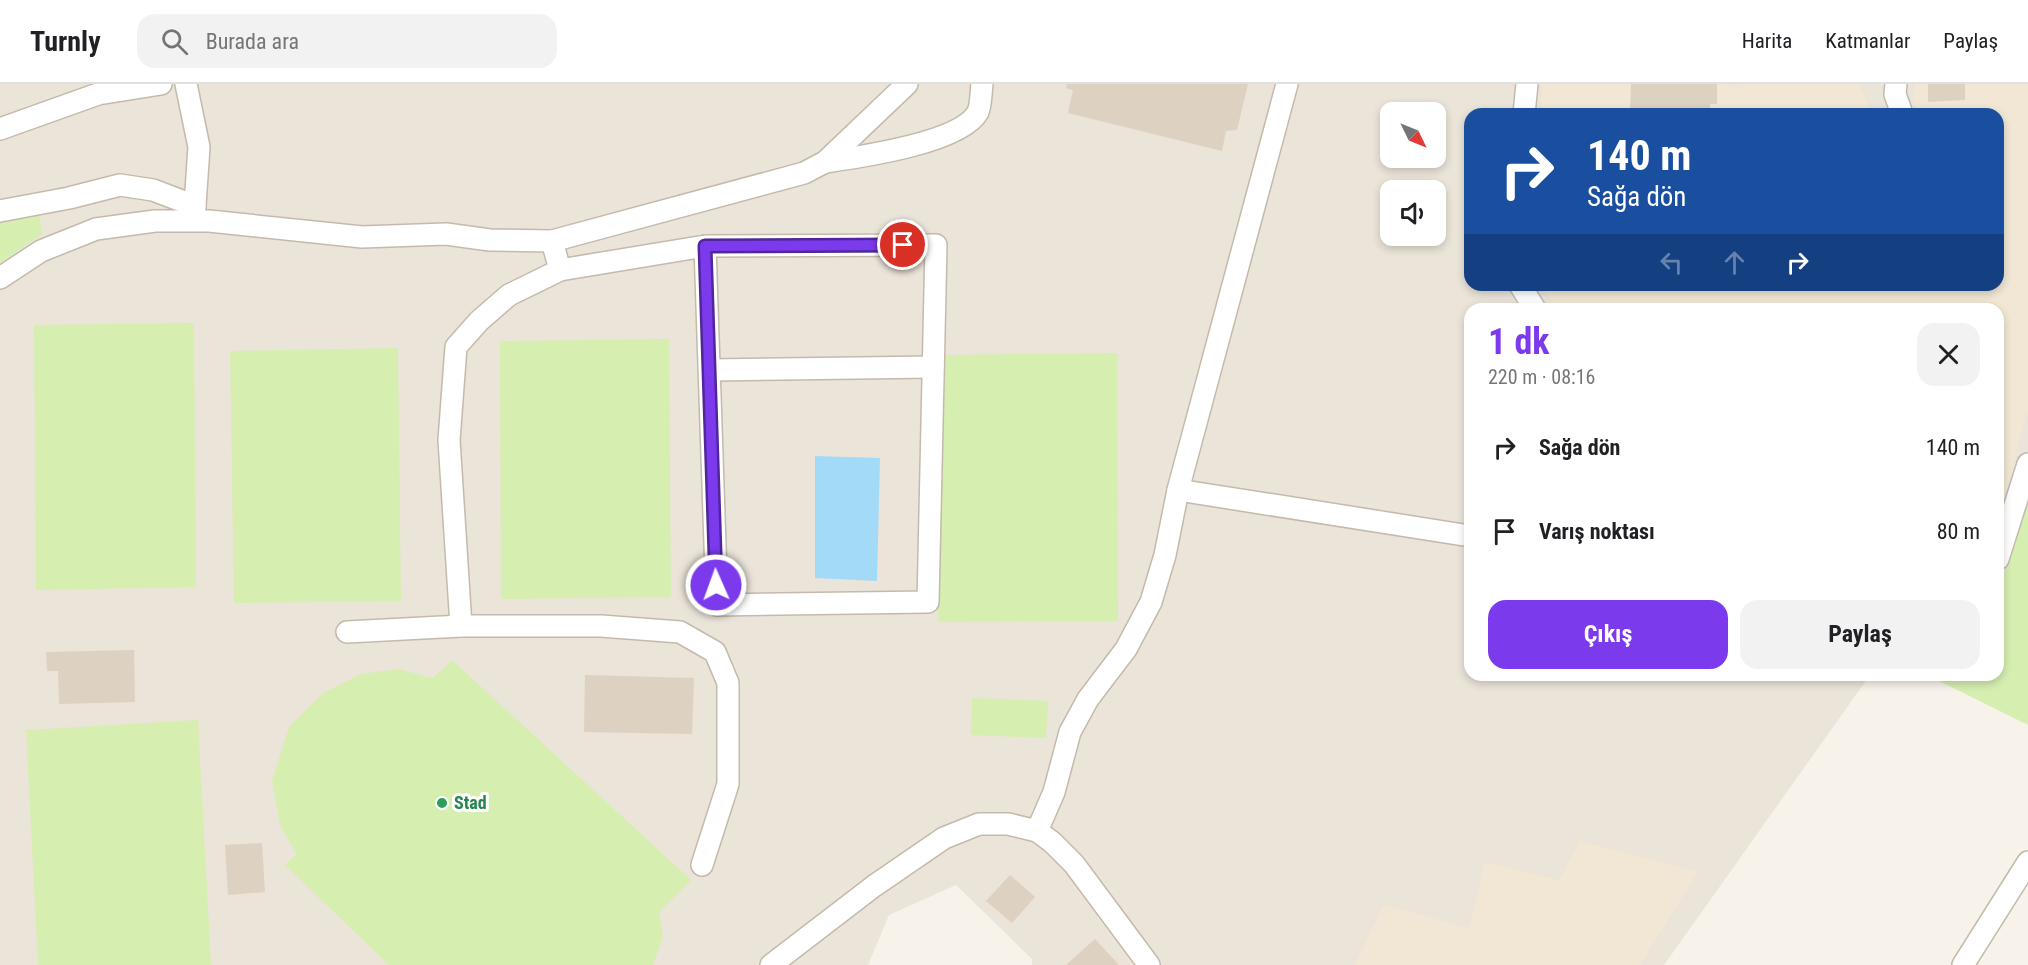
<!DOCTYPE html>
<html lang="tr">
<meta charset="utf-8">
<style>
:root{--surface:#fff;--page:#f2f2f2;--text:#202124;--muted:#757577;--line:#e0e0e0;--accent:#7c3aed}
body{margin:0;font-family:"Roboto Condensed",sans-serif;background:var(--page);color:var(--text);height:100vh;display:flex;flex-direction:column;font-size:22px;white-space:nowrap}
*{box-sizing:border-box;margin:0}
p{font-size:20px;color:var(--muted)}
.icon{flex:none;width:33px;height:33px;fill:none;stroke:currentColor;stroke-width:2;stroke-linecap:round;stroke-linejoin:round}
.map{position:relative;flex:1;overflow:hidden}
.sheet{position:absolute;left:1464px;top:219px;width:540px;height:378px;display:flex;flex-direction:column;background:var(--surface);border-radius:18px;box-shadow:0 3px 9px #0003}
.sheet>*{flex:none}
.banner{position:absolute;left:1464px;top:24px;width:540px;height:183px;border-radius:18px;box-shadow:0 3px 9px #0003;background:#1a4fa0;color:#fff;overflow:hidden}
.needle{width:39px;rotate:133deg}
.controls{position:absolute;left:1380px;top:18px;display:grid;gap:12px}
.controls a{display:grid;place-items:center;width:66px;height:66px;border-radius:12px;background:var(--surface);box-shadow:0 3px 9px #0003;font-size:30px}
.pin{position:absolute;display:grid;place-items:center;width:51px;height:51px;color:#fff;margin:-26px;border:3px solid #fff;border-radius:50%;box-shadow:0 2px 6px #0007}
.me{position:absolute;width:66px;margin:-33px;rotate:358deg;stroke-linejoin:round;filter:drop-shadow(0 0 4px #0008)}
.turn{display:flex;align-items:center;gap:21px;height:126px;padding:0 24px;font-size:27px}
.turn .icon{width:78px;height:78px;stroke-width:2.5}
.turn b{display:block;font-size:42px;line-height:51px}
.lanes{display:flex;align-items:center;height:57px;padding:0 24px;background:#0003;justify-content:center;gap:30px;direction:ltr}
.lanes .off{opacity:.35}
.round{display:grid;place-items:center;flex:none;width:63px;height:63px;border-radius:18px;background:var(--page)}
.headline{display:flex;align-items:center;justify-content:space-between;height:102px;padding:0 24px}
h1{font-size:36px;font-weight:700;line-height:45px;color:var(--accent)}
.action{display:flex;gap:12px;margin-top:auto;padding:12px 24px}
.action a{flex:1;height:69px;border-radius:18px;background:var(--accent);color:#fff;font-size:24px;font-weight:700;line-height:69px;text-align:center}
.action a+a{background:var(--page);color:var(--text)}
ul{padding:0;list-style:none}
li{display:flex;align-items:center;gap:18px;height:84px;padding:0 24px}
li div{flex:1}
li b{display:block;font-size:22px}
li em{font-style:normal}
header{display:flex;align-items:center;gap:36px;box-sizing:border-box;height:84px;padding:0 30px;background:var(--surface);border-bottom:2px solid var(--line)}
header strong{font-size:28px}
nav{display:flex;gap:33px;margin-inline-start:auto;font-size:21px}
.search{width:420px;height:54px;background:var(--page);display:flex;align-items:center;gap:15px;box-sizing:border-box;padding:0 21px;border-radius:18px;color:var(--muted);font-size:22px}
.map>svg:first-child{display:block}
.residential{fill:#ebe4d9;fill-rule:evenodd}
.education{fill:#f1e7d4}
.green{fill:#d6eeb0}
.water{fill:#a3daf8}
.building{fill:#ddd1c2}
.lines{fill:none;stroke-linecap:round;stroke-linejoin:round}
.minor-casing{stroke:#c4baac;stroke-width:24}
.minor{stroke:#fff;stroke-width:21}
.route-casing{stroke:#51269a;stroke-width:15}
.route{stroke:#7c3aed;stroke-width:10}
.leisure-dot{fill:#2e9e5b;stroke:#fff;stroke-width:2}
.labels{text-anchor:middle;stroke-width:6;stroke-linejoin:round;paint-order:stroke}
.leisure-label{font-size:18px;font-weight:bold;fill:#27864d;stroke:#fff;text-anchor:start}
</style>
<header>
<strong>Turnly</strong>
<div class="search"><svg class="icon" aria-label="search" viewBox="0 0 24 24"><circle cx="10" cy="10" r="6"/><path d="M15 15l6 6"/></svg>Burada ara</div>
<nav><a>Harita</a><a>Katmanlar</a><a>Paylaş</a></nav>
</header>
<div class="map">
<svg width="2028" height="881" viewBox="0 0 2028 881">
<rect width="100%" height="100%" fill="#f7f3eb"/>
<path class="residential" d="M0 0H2028V618L1998 591V225H1470V591H1870L1664 881H1032V875L956 801 889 831 868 881H0ZM1390 28H1436V74H1390ZM1470 30H1998V201H1470ZM1390 106H1436V152H1390Z"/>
<g class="education">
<polygon points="1542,0 1727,0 1737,4 1738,0 1858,0 1873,30 1541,30"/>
<polygon points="1914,0 2028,0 2028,326 1998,434 1998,225 1559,225 1539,201 1998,201 1998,30 1919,30 1913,15"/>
<polygon points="1580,757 1698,788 1640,881 1355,881 1384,821 1470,844 1484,778 1559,796"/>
</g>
<g class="green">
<polygon points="0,129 39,129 42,150 0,179"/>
<polygon points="194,239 196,503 36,506 34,241"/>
<polygon points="669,255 671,513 501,515 500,257"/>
<polygon points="398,264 401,517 234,519 230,267"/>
<polygon points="1117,269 1118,537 938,538 937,271"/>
<polygon points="2028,420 2028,641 1931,593 1932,591 1998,591 1998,509"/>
<polygon points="452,576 691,796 659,828 663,851 653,881 389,881 285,781 297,770 280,741 272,697 289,643 323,609 361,590 398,585 433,594"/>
<polygon points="972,614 1048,617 1046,654 971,651"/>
<polygon points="198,636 211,881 38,881 26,646"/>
</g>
<polygon class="water" points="815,372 880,374 877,497 815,494"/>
<g class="building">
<polygon points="1067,0 1248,0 1237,46 1226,47 1222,67 1068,29 1073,6 1066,4"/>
<polygon points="1631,0 1717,0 1717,20 1710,20 1710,30 1630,30"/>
<polygon points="1928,0 1965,0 1965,16 1928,18"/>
<polygon points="134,566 135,618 59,620 58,587 47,587 46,568"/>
<polygon points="585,591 694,594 692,650 584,648"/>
<polygon points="262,759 265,808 228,811 225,761"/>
<polygon points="1010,791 1035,813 1012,839 986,817"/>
<polygon points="1095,855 1119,881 1066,881"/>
</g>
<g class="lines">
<g class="minor-casing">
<g id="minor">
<polyline points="186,0 199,63 194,136"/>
<polyline points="1896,0 1895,10 1902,30"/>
<polyline points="1524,30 1527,0"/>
<polyline points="0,45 98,10 161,0"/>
<path d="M825 78C859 73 961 59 978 28 981 21 981 8 982 0"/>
<polyline points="0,127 69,114 120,101 153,106 195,122"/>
<polyline points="560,186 705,162 936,161 928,518 717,521 705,162"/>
<polyline points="0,194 41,167 96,145 155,137 209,137 362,153 446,150 490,156 552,157"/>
<polyline points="1520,201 1535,225"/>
<polyline points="710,286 933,283"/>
<polyline points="1178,406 1470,452"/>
<polyline points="1998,475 2028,380"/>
<polyline points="347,548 461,542"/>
<polyline points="1037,747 1054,708 1070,648 1088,615 1126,565 1151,518 1165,471 1178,406 1287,0"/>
<polyline points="702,781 728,700 728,599 715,568 680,548 601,542 461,542 449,356 456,263 479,237 509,211 560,186 552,157 804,89 825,78 907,0"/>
<polyline points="771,881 874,802 944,754 979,740 1008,740 1037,747 1052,758 1074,780 1149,881"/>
<polyline points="1963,881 2028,778"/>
</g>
</g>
<use href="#minor" class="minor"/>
</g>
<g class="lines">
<g class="route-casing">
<polyline id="route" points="716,501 705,162 903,161"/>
</g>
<use href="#route" class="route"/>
</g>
<circle class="leisure-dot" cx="442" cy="719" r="6"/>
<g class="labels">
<g class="leisure-label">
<text x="454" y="725">Stad</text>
</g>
</g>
</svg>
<div class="controls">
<a><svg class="needle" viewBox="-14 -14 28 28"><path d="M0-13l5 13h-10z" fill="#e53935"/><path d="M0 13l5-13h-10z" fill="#757577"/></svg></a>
<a><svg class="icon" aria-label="sound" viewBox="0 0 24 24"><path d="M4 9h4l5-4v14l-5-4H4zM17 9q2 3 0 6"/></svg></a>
</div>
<div class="pin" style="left:903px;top:161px;background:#d93025"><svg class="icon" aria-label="arrive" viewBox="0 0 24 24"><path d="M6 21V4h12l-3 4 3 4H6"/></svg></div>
<svg class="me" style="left:716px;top:501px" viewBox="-20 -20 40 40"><circle r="17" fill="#7c3aed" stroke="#fff" stroke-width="3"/><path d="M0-11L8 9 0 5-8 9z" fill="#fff"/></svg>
<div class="banner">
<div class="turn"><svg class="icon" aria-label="right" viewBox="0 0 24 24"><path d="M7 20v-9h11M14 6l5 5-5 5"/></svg><div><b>140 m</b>Sağa dön</div></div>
<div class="lanes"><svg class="icon off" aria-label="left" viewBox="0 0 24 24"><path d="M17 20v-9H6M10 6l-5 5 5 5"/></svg><svg class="icon off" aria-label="ahead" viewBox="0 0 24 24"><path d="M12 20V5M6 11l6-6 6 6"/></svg><svg class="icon" aria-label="right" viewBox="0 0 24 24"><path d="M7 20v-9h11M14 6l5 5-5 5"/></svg></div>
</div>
<section class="sheet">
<div class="headline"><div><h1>1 dk</h1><p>220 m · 08:16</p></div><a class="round"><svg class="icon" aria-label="close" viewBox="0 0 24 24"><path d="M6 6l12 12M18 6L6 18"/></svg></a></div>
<ul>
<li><svg class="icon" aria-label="right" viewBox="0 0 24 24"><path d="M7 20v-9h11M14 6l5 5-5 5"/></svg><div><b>Sağa dön</b></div><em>140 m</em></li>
<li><svg class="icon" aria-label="arrive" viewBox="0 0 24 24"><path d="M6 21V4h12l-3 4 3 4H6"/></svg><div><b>Varış noktası</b></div><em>80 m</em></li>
</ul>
<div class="action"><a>Çıkış</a><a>Paylaş</a></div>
</section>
</div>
